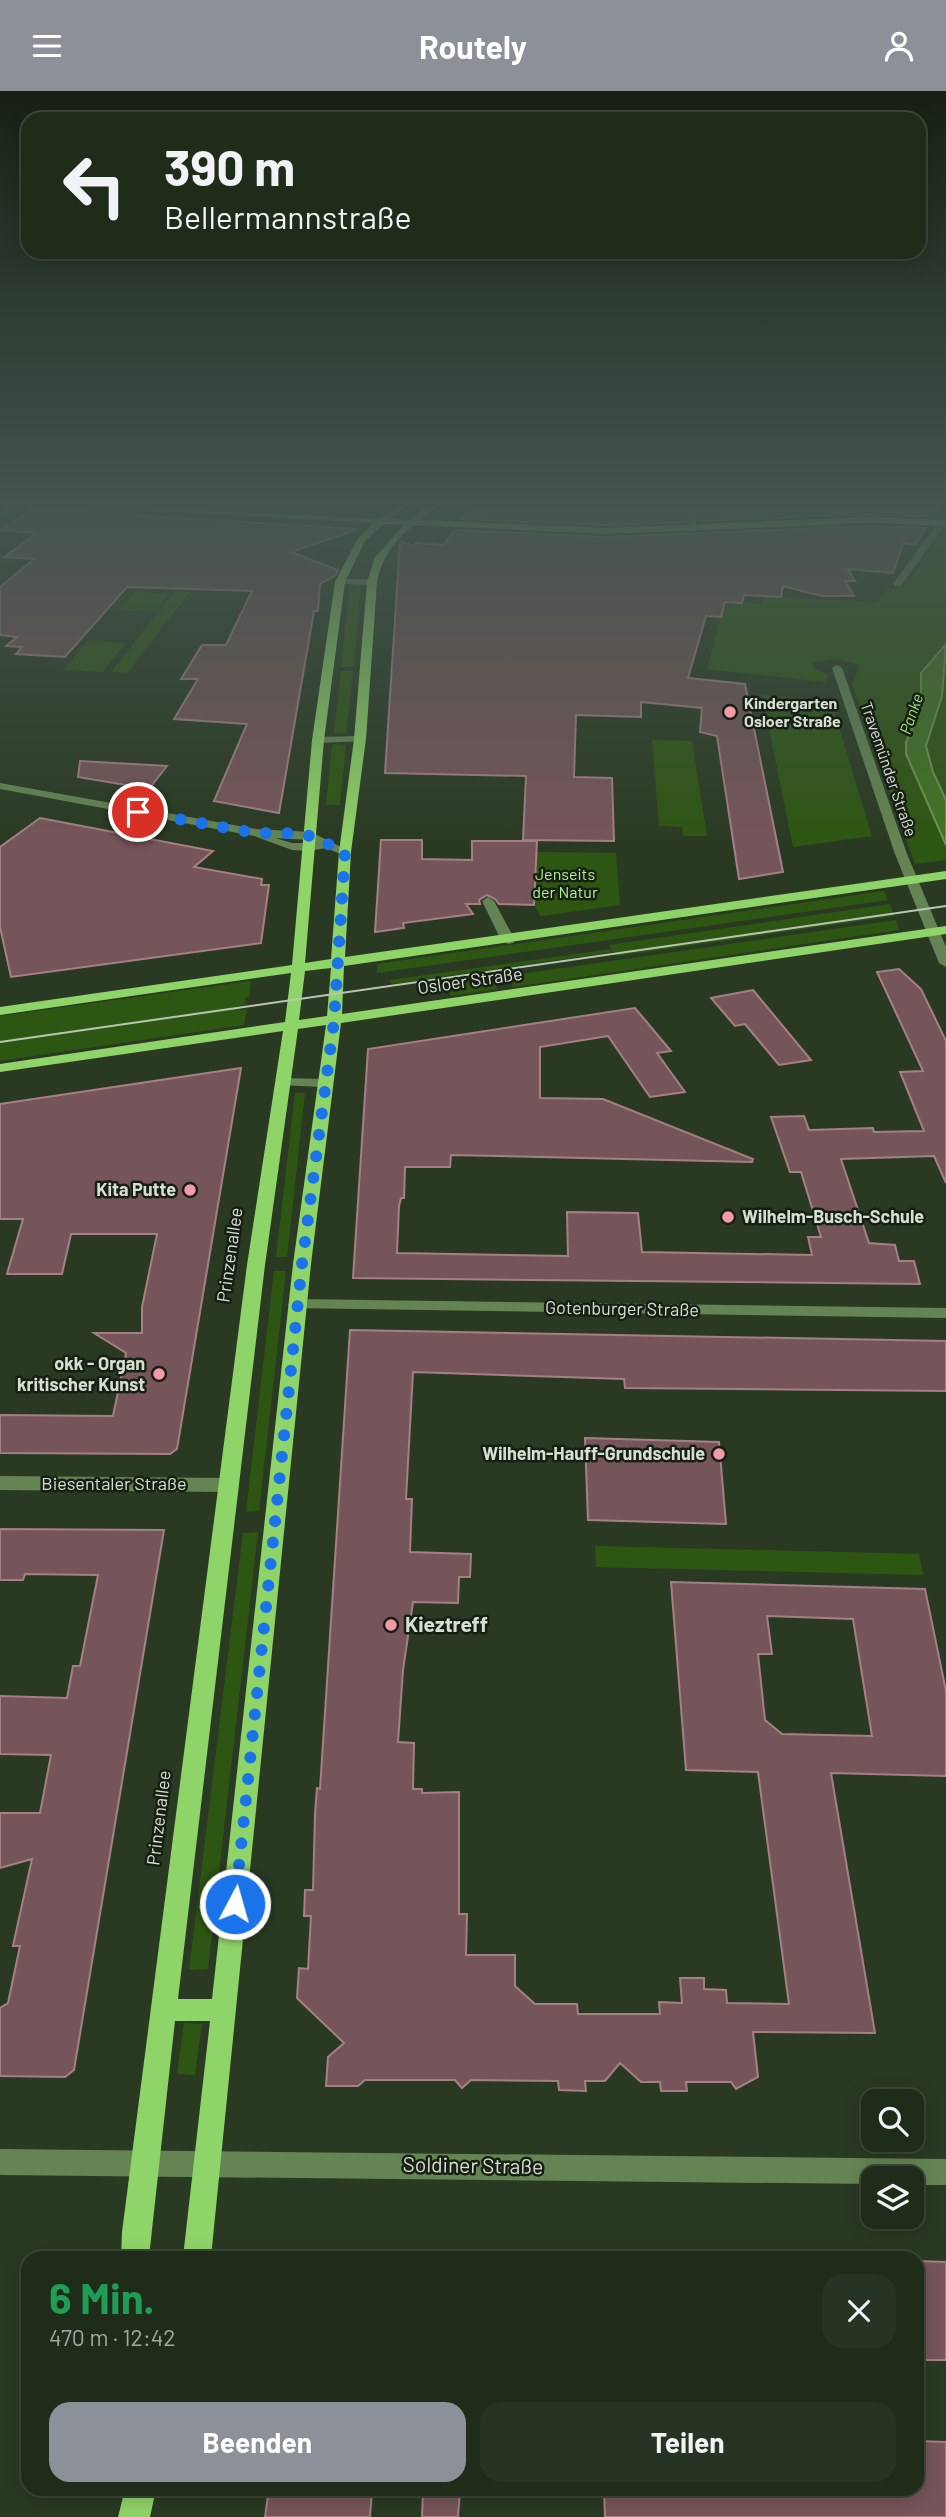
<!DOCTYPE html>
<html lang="de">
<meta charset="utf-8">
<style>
:root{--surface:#202c1a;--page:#283423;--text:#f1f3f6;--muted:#a2a7a2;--line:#3d4839;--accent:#8c9099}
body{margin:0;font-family:Barlow,sans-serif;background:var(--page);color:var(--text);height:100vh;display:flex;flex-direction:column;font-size:26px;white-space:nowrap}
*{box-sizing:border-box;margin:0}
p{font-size:23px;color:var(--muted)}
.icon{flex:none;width:38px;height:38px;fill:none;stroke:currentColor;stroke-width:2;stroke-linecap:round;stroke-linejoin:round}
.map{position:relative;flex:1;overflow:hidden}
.sheet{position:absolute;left:21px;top:2160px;width:903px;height:245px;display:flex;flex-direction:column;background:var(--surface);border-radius:21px;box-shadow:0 4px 18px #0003,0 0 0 2px var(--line)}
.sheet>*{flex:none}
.hud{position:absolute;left:21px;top:21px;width:905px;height:147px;border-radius:21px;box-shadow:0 4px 18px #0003,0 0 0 2px var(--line);background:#202c1a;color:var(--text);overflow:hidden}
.tools{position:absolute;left:861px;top:1998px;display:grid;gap:14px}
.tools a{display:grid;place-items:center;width:63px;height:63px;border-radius:14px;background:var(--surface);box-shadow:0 4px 18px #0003,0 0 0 2px var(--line);font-size:35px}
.pin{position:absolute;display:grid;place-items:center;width:60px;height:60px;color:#fff;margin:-30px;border:4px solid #fff;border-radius:50%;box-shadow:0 2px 7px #0007}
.me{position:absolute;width:77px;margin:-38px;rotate:6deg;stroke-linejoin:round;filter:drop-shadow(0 0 5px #0008)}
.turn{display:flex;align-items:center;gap:24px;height:147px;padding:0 28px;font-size:32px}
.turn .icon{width:91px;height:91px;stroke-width:2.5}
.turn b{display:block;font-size:49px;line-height:60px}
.round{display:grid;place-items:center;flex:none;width:74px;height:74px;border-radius:21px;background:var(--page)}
.head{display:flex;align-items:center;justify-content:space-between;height:119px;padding:0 28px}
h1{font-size:42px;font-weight:700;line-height:52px;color:#1e9e55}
.primary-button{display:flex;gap:14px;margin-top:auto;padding:14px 28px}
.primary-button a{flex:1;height:80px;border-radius:21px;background:var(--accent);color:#fff;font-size:28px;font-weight:700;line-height:80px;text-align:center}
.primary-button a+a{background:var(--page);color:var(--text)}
header{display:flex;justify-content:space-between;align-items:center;height:91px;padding:0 28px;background:var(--accent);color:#fff;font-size:32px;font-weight:700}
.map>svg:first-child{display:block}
.green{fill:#2e5613}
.water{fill:#427322;stroke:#6e9456;stroke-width:2}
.building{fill:#76555a;stroke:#a48085;stroke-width:2;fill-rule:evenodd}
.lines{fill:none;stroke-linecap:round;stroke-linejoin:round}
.minor{fill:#648553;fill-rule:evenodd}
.major{fill:#8fd469;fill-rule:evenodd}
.tram{stroke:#bac5b4;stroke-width:2}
.route{stroke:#1a73e8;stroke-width:12;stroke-dasharray:0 21.6}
.poi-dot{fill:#f39aa9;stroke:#171f14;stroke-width:2.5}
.labels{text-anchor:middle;stroke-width:5;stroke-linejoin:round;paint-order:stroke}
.far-poi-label{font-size:16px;font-weight:bold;fill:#d6e0d1;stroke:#171f14;text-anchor:start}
.far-water-label{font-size:16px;font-style:italic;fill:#9de178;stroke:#171f14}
.far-street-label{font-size:16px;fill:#d6e0d1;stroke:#171f14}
.far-park-label{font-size:16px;fill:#aef389;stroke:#171f14}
.street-label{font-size:18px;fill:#d6e0d1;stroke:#171f14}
.poi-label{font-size:18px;font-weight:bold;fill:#d6e0d1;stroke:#171f14;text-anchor:end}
.near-poi-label{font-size:21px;font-weight:bold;fill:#d6e0d1;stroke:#171f14;text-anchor:start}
.near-street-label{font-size:21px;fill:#d6e0d1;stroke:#171f14}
</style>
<header><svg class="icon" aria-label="menu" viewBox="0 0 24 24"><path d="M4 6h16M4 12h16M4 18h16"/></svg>Routely<svg class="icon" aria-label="person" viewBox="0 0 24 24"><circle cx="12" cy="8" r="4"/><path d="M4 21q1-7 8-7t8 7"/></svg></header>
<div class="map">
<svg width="946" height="2426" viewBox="0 0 946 2426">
<rect width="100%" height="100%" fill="#2a3a22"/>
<g class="green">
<polygon points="941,441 946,441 946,769 915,773 852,593 859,577 857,573 837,568 813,571 813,577 829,584 825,591 707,578 725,511 762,513 764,505 877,511 888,497 905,496"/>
<polygon points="361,493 354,576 341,576 350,494"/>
<polygon points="175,500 190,501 127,582 111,581"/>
<polygon points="135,501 169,503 156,521 120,519"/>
<polygon points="87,550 126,552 103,581 63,579"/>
<polygon points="341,580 353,580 346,643 334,642"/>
<polygon points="762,604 819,608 817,615 833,616 872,745 793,756"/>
<polygon points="652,649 692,650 707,745 683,745 682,736 659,735"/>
<polygon points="336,653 346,654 340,714 326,714 332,654"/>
<polygon points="536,761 616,762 620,814 541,825 534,814"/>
<polygon points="884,800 888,809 377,882 377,873"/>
<polygon points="890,813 894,825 617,865 614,861 392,893 390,889 611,858 609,854"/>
<polygon points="896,829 899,839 513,896 506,885"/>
<polygon points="491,888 498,898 451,905 445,894"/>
<polygon points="251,890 249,906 245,907 246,914 239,915 240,919 247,918 244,934 0,970 0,925"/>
<polygon points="295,1002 305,1002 287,1166 276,1166"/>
<polygon points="274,1180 286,1180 259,1420 246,1421"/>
<polygon points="258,1441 208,1878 189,1879 243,1442"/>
<polygon points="595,1455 919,1463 923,1484 596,1476"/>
<polygon points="184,1932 202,1933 195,1984 177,1983"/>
</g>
<polygon class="water" points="946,553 942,605 926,655 933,681 946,709 946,754 906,663 906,651 925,607 921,605 921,582"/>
<g class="building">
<polygon points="38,415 160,426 359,438 291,461 338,479 336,484 320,493 318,520 314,520 279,722 214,710 247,633 174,628 198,588 181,588 202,554 226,554 252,500 127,496 65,566 16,563 22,556 6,555 17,546 0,544 0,496 34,468 5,466 36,442 1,439"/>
<polygon points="470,415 698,415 686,431 605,434 461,428"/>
<polygon points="713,415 940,415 933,426 869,423 699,430"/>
<polygon points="869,435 926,437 915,454 903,452 893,482 848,478 855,490 845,490 854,505 821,505 783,495 781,506 744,504 742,512 725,511 721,526 706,525 688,587 745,593 783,781 739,788 717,645 700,641 702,617 641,611 641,626 576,624 574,686 612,687 614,750 523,749 526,685 385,682 400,451 413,455 416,452 444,454 454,439 605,446"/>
<polygon points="80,670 167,675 149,698 78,686"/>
<polygon points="40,727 213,760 194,776 262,788 261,794 269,794 261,852 11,886 0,836 0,756"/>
<polygon points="381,749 422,749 422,768 472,769 472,750 537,750 534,814 499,813 495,808 487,804 479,809 480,813 466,813 473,823 403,832 404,837 375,841"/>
<polygon points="899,878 921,898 946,950 946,1092 934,1065 841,1068 869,1152 895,1154 899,1170 914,1170 920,1193 353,1187 368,958 635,917 671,960 657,962 685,1001 650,1006 608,945 540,956 540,1007 603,1008 753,1068 752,1071 451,1064 450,1076 405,1076 404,1107 401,1107 399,1115 397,1162 568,1165 567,1121 638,1122 642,1161 812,1164 808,1146 821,1146 801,1081 790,1081 771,1026 804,1025 809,1039 873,1037 874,1041 924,1040 900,981 923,980 877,881"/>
<polygon points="753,899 811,969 779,974 745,933 735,935 711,907"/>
<polygon points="241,977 177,1358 170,1363 0,1362 0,1324 113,1325 126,1262 94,1242 142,1242 142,1216 157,1143 71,1143 62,1183 7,1183 23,1128 0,1128 0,1013"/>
<path d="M350 1239 946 1250V1300L625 1297 624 1288 413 1281 406 1408H412L410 1461 471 1463 470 1486H459L458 1512 413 1511 403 1579 398 1651 414 1652 413 1698H422V1702L459 1701V1823H467L466 1864H515V1895L535 1913H577L578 1923H660L659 1911 682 1912 680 1887H704V1898L726 1899 727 1912 789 1913 758 1681 686 1679 671 1491 925 1498 946 1600V1685L831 1682 875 1942 753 1941 758 1986 736 1998 731 1991H686L687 2000H661L660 1991H641L620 1972 605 1990H585L586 2000 559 1999 558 1990 471 1989 462 1997 455 1989H365L358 1995H326L328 1966 344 1952 297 1907 299 1877 308 1878 311 1825H304L305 1799H313L315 1723 317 1697 320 1698ZM767 1525 853 1528 872 1645 782 1643 765 1629 758 1563H772Z"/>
<polygon points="585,1347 719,1351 726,1433 588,1429"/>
<polygon points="0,1438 164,1439 74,1979 65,1986 0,1985 0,1917 8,1912 20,1855 13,1855 32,1768 0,1777 0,1722 40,1722 51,1664 0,1663 0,1605 67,1607 73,1575 80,1575 98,1484 25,1483 23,1489 0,1489"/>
<polygon points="917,2170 946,2171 946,2269 917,2269"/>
<polygon points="917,2350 946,2351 946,2426 605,2426 604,2398 917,2398"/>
<polygon points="269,2398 372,2398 370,2426 265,2426"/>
<polygon points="423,2398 460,2398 458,2426 422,2426"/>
</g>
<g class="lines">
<g class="minor">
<polygon points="11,415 21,415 0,429 0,422"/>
<polygon points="216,415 225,415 216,424 210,424"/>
<polygon points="701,415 710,415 696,429 696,440 690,440 688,429"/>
<polygon points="939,430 946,432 901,495 895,495 893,493"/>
<polygon points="340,488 372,488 377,491 372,494 337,493 337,489"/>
<polygon points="837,574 842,577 907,763 946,856 946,876 939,872 895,763 832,577"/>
<polygon points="360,645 366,648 364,650 318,652 312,649 318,646"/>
<path d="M0 692 256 738 311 741 351 761 345 765 326 757 308 760 292 759 254 745 0 698ZM275 747 309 749 316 752H292Z"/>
<polygon points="488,806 494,810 515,849 513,852 508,853 501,849 482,810"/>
<polygon points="283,987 324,988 331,992 324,996 278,994 276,991 278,988"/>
<polygon points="297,1208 946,1217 946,1227 291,1217 288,1213"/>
<polygon points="0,1385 228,1387 235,1389 238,1394 235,1399 228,1401 0,1399"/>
<polygon points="0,2058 946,2068 946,2094 912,2094 912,2088 873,2088 873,2093 0,2084"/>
</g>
<g class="major">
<path d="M121 415 380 428 398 415H407L391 428 410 429 428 415H437L420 429 605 437 869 426 946 429V435L869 432 605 443 414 434C394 450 382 466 377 491L366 648 351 761 345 866 946 780V788L344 875 342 923 946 835V843L341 932 311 1173 211 2166H183L210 1930H175L149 2166H121L122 2141 247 1174 283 940 0 981V973L285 931 291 882 0 924V916L292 874 312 649 335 491 357 449 373 432 125 418ZM384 433 404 434 375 466 367 491 354 648 339 761 331 868 305 872 324 649 345 491 365 450ZM331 877 327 925 299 929 305 880ZM326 934 293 1173 212 1908H178L265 1174 298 938Z"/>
<polygon points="125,2398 156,2398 150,2426 118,2426"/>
</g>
<polyline class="tram" points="0,951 946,815"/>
</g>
<linearGradient id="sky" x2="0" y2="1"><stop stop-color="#172013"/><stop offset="0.55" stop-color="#44554f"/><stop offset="1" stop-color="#44554f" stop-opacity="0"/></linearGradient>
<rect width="946" height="754" fill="url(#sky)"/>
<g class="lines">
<polyline class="route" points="138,721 256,742 286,742 311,745 345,761 334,930 302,1173 235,1813"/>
</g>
<g class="poi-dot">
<circle cx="730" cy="621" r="7"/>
<circle cx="190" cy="1099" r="7"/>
<circle cx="728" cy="1126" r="7"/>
<circle cx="159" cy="1283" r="7"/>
<circle cx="719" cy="1363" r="7"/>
<circle cx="391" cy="1534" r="7"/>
</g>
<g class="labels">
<g class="far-poi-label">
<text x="744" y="618">Kindergarten<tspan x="744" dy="18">Osloer Straße</tspan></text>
</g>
<g class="far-water-label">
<text transform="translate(911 623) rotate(-71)" y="6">Panke</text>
</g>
<g class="far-street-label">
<text transform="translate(889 678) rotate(71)" y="6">Travemünder Straße</text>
</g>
<g class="far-park-label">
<text x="565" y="789">Jenseits<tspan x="565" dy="18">der Natur</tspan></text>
</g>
<g class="street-label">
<text transform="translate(470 890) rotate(-8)" y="6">Osloer Straße</text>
<text transform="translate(230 1164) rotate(-82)" y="6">Prinzenallee</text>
<text transform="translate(622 1218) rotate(1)" y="6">Gotenburger Straße</text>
<text x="114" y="1399">Biesentaler Straße</text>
<text transform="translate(159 1727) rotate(-83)" y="6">Prinzenallee</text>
</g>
<g class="poi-label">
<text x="176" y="1105">Kita Putte</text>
<text x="742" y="1132" text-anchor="start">Wilhelm-Busch-Schule</text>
<text x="145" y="1279">okk - Organ<tspan x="145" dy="21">kritischer Kunst</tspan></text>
<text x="705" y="1369">Wilhelm-Hauff-Grundschule</text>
</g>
<g class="near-poi-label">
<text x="405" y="1541">Kieztreff</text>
</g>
<g class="near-street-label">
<text transform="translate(473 2075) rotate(1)" y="7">Soldiner Straße</text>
</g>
</g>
</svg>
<div class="tools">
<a><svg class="icon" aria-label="search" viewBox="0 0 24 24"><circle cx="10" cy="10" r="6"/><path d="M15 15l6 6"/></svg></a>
<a><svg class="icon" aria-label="layers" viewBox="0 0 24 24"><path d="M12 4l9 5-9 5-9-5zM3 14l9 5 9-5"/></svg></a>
</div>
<div class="pin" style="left:138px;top:721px;background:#d93025"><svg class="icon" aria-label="arrive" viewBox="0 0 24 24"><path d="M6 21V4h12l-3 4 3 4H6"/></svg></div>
<svg class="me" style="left:235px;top:1813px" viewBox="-20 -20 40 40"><circle r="17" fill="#1a73e8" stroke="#fff" stroke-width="3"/><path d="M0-11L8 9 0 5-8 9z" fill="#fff"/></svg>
<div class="hud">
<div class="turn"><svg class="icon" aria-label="left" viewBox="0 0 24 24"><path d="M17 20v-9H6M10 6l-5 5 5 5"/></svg><div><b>390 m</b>Bellermannstraße</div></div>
</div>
<section class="sheet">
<div class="head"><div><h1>6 Min.</h1><p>470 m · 12:42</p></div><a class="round"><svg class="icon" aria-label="close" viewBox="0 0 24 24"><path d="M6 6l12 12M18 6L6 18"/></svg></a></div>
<div class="primary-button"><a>Beenden</a><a>Teilen</a></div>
</section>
</div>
